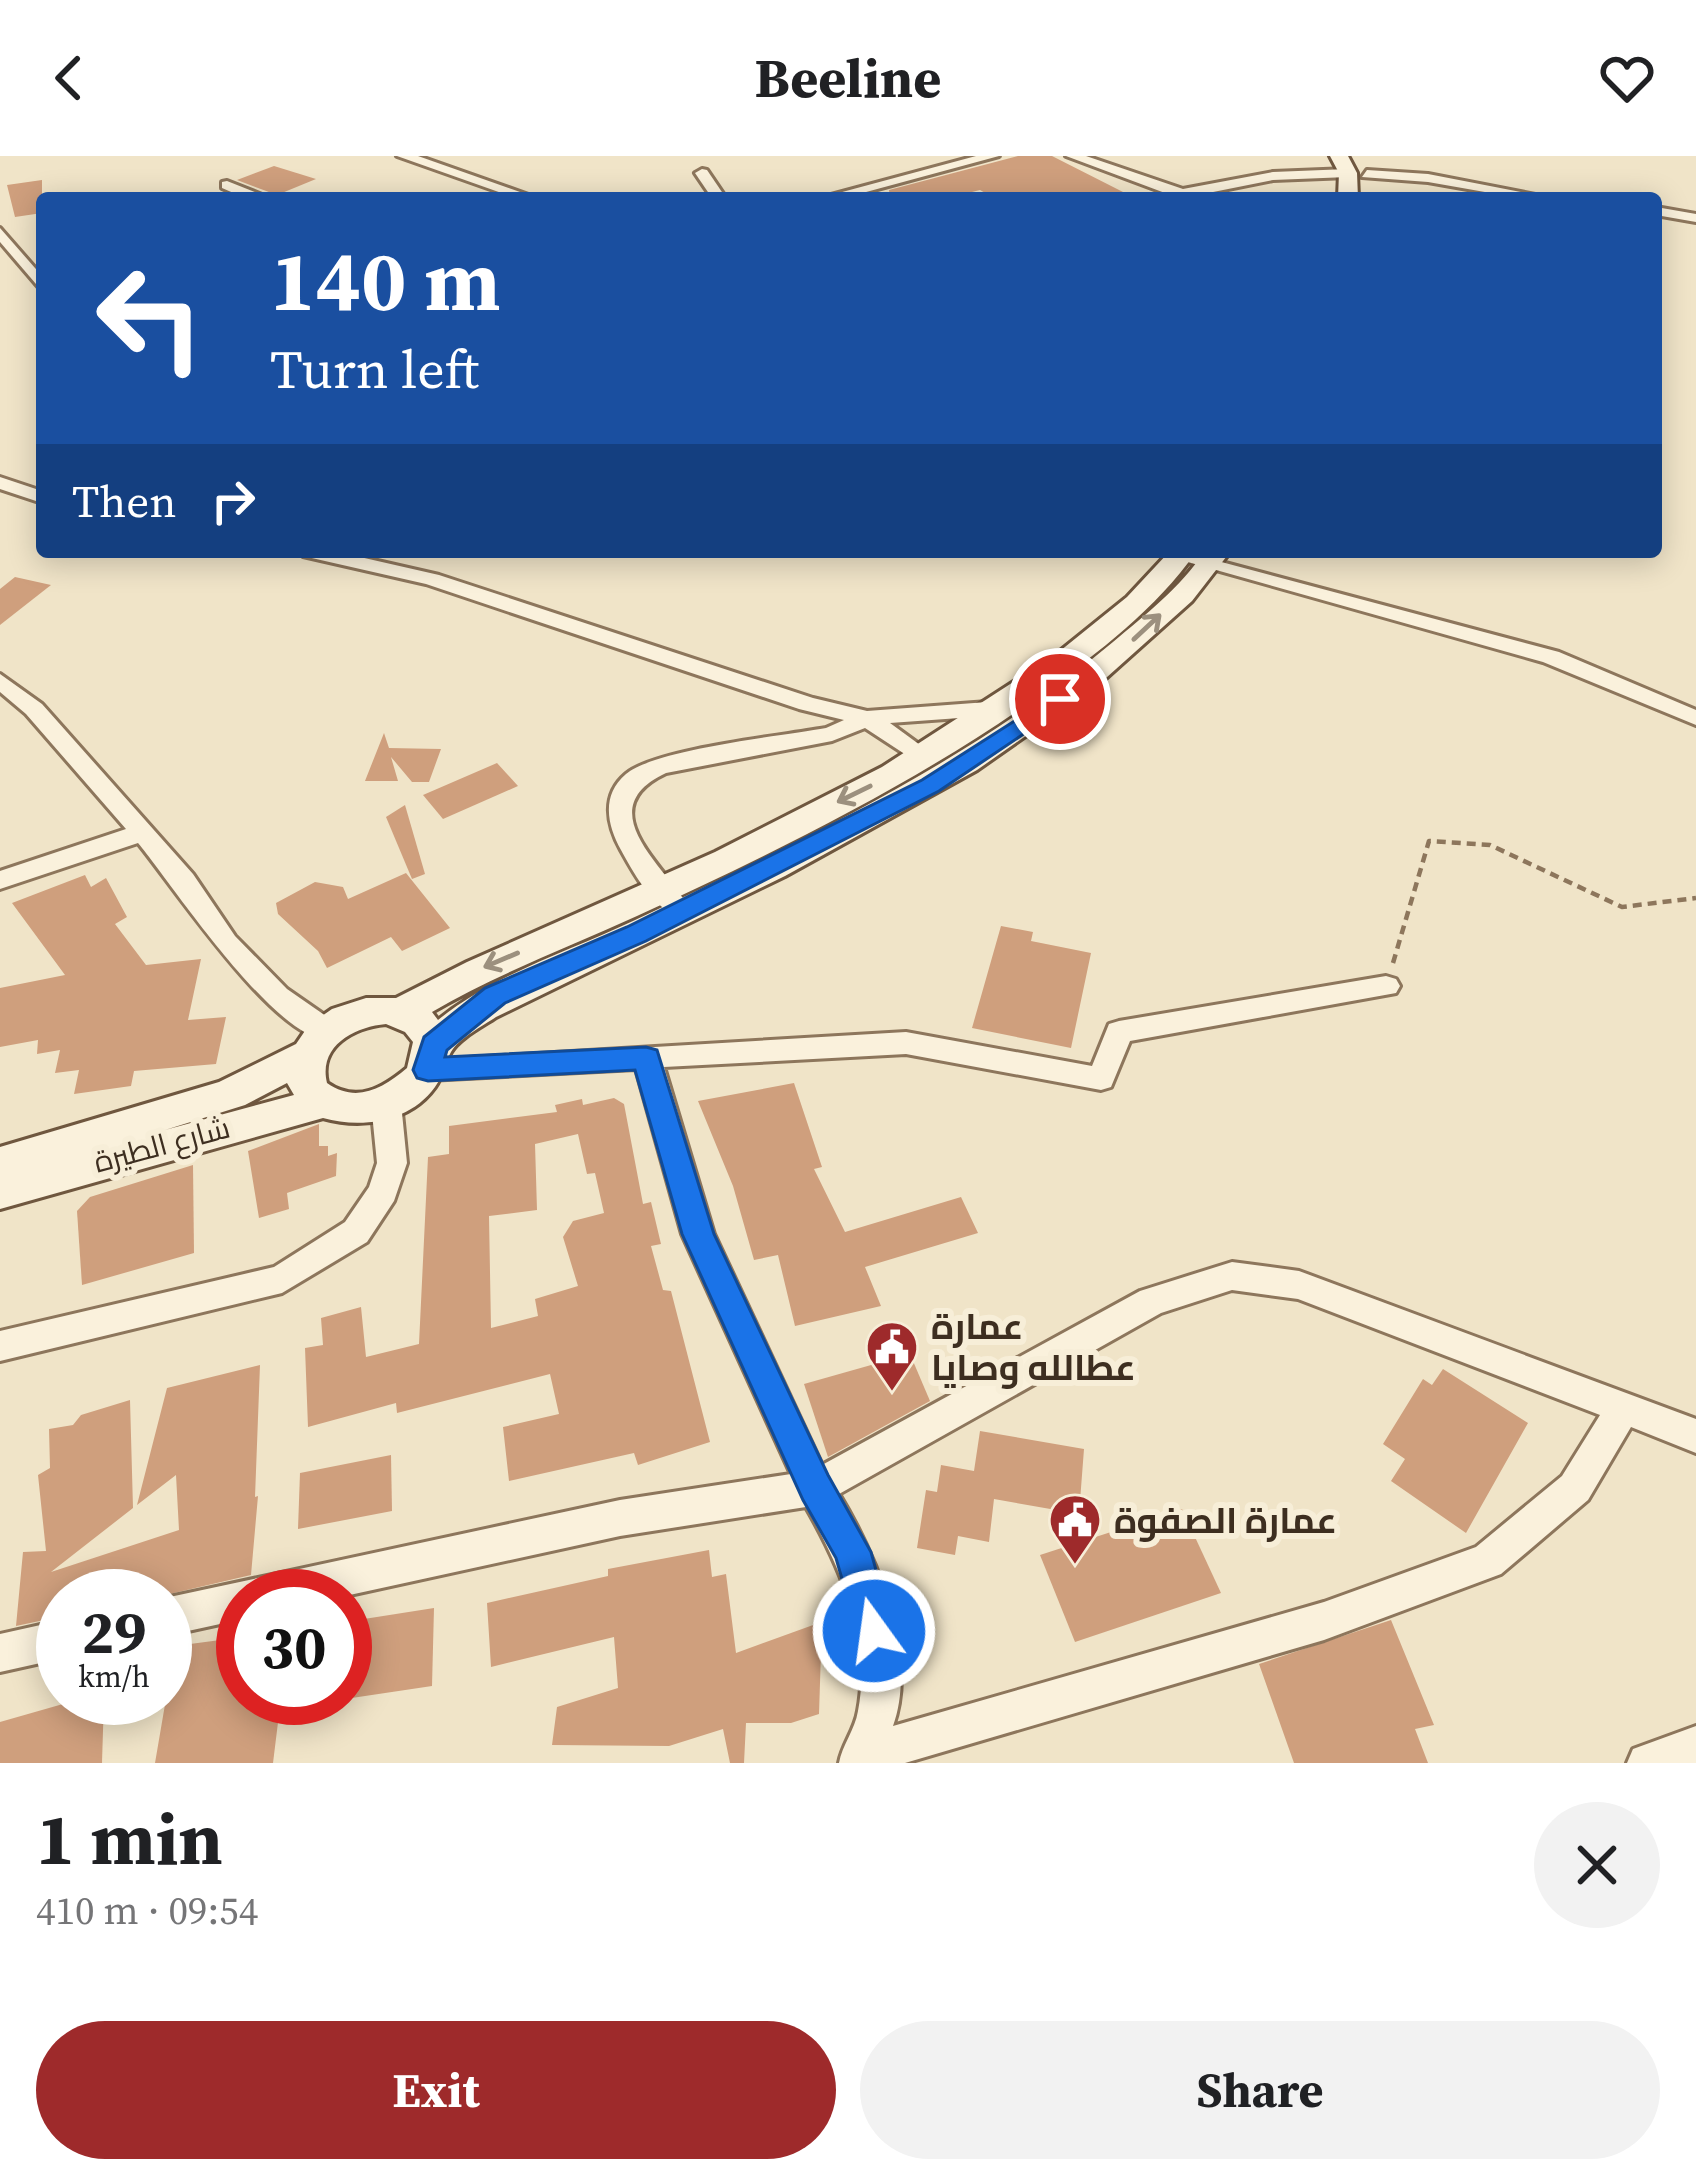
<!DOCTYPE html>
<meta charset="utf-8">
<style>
:root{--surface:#fff;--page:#f2f2f2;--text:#202124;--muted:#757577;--accent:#9e2a2b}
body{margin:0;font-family:"Source Serif 4",Cairo,serif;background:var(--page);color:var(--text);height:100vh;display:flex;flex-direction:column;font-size:45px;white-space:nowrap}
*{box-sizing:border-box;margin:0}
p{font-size:39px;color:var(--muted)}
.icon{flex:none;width:66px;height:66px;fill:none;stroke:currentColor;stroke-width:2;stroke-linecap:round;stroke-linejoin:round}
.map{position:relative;height:1607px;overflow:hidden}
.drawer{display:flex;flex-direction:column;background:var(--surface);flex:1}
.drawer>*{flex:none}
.hud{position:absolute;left:36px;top:36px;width:1626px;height:366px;border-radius:12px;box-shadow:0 6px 30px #0003;background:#1a4fa0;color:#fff;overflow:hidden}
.speed{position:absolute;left:36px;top:1413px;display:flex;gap:24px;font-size:60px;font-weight:700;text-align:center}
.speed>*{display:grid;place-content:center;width:156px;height:156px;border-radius:50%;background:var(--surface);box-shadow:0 6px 30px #0003;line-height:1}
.speed small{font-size:30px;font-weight:400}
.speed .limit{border:18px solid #d22;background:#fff;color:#111}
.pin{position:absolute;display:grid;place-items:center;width:102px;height:102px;color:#fff;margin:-51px;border:6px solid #fff;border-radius:50%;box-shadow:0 3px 12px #0007}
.me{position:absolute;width:132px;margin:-66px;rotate:346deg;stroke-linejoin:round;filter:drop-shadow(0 0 9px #0008)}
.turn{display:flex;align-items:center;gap:42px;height:252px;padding:0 36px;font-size:54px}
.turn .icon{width:156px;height:156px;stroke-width:2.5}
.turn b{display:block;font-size:84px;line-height:102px}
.then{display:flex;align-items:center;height:114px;padding:0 36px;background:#0003;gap:24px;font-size:45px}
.round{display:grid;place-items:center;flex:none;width:126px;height:126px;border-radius:63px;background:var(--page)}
.summary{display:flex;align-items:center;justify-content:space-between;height:204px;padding:0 36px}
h1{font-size:72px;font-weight:700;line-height:90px}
.primary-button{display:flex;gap:24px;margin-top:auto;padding:24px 36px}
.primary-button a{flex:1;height:138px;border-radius:72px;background:var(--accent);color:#fff;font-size:48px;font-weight:700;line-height:138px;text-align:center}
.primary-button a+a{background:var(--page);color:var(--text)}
header{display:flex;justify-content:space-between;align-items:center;height:156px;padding:0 36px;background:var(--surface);font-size:54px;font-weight:700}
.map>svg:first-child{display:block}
.building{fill:#cf9f7d;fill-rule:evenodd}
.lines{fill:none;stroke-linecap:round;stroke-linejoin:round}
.street-casing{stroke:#8d765c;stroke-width:6}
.secondary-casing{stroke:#6f573f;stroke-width:6}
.path{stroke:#8d765c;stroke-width:4.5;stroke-dasharray:9 6;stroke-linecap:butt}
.street{fill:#faf1dc;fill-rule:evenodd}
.secondary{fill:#faf1dc;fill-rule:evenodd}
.oneway{stroke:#9c907e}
.route{fill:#1a73e8;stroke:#114b97;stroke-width:3}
.labels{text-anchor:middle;stroke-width:12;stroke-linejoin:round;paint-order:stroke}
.street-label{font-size:30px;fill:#3d2e20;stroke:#f7eed8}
.near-poi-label{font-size:36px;font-weight:bold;fill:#3d2e20;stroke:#f7eed8;text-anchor:start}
</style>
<header><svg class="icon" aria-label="back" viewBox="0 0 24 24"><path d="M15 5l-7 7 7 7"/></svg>Beeline<svg class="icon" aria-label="heart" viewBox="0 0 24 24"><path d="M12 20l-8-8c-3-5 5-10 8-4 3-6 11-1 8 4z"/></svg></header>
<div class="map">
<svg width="1696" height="1607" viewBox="0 0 1696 1607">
<rect width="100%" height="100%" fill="#f0e4c8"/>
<g class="building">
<polygon points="1018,0 1052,0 1123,36 1091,42 994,42 980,34 948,42 890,42 889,34"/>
<polygon points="274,10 316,23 277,39 237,24"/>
<polygon points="42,24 42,57 15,61 7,29"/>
<polygon points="15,421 51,429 0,469 0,433"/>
<polygon points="384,577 389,592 441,593 429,626 412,626 391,601 398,625 365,625"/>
<polygon points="497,607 518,630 443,663 423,639"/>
<polygon points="405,649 425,718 412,723 386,661"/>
<polygon points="406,717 450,772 402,795 391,781 327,812 318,795 278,758 276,747 315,726 343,731 348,743"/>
<polygon points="85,719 91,731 106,722 127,761 115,768 146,809 201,803 188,864 226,861 216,908 134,915 131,930 74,938 79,914 55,917 60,894 37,898 38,884 0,891 0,832 65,819 12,747"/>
<polygon points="1001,770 1033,776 1031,785 1091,797 1071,892 972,872"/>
<polygon points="794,927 822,1011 814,1013 845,1076 961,1041 978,1077 865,1111 881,1150 795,1170 778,1099 754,1104 733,1030 698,945"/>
<path d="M614 942 624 948 643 1048 651 1046 661 1088 651 1090 663 1134 671 1135 710 1286 638 1309 634 1297 509 1325 503 1271 559 1258 550 1218 397 1257 396 1247 308 1271 305 1192 323 1189 321 1162 361 1151 366 1201 419 1188 428 1001 449 998V970L557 956 555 949 582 943 583 949ZM578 978 587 1018 595 1017 604 1057 573 1065 563 1081 578 1130 535 1143 538 1160 491 1172 489 1060 537 1054 535 988Z"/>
<polygon points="319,968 319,990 328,990 328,1000 337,997 336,1020 287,1037 289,1053 259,1062 248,995"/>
<polygon points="193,1009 194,1097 82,1129 77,1055 90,1041"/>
<polygon points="910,1198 930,1245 828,1301 804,1228"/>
<polygon points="260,1209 255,1341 258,1340 251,1419 161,1440 63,1440 63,1460 16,1470 23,1396 46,1395 38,1319 50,1312 49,1273 73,1269 81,1259 130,1244 133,1352 51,1416 179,1374 176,1319 137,1349 167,1232"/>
<polygon points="1443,1213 1528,1267 1466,1377 1391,1325 1405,1303 1383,1288 1423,1223 1432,1229"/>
<polygon points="980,1275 1084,1293 1079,1358 994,1343 989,1386 958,1380 955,1399 917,1392 926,1334 937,1336 941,1309 974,1315"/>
<polygon points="391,1299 392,1355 298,1373 300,1317"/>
<polygon points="1182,1353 1221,1437 1075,1486 1040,1399"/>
<polygon points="709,1394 712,1421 726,1418 736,1497 838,1460 838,1496 821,1496 819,1558 791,1567 746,1567 744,1607 730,1607 723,1573 669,1590 552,1589 557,1551 618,1532 614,1481 491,1511 487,1447 608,1420 608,1413"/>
<polygon points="434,1452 432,1530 345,1543 345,1466"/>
<polygon points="1391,1464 1434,1569 1415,1573 1428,1607 1294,1607 1259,1508"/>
<polygon points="243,1481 243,1542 281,1542 273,1607 155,1607 175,1490"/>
<polygon points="84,1542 104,1542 102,1607 0,1607 0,1566"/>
</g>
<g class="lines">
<g class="street-casing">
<g id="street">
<polygon points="397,0 418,0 537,42 516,42"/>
<polygon points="976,0 999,0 844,42 820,42"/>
<polygon points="1066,0 1086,0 1183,33 1273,16 1348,13 1355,17 1348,21 1273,24 1183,42 1154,42 1165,37"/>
<polygon points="702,13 707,14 726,42 712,42 695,17"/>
<polygon points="1367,14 1428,18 1551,42 1519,42 1428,26 1362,21"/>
<polygon points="227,25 262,39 264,42 245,42 222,32 222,26"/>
<polygon points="1656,51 1696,58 1696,66 1656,59"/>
<polygon points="0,72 42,120 42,135 0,86"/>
<polygon points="0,321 42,335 42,347 0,333"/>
<path d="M300 396H338L439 419 813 542 867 555 1001 545 1012 552 1001 559 890 567 931 597 935 602 923 610 865 572 832 585 666 617C591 652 660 706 687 748L674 757C652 751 632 714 621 694 607 669 601 639 626 618 656 593 782 580 826 572L844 564 799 553 426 428 303 400Z"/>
<polygon points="1184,396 1559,496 1696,554 1696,569 1543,506 1170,401"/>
<path d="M0 518 42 548 193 718 235 780 287 833 336 867 340 875 336 883C284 899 170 725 138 687L0 733V715L126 673 26 558 0 536Z"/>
<path d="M1386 820 1396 823 1400 830 1396 837 1130 885 1111 931 1101 934 906 898 664 911 714 1078 822 1309 1140 1135 1232 1106 1299 1115 1696 1263V1297L1631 1271 1588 1344 1501 1418 1324 1484 905 1607H839C842 1589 855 1574 858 1555 872 1483 841 1412 806 1351L620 1380 345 1440H243V1463L165 1480V1442L620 1344 791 1318 682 1078 636 913 428 924 418 921 414 913 418 905 906 876 1092 910 1109 868 1119 865ZM1232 1134 1298 1143 1600 1259 1562 1320 1476 1391 1324 1446 893 1570C919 1499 875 1398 839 1338L1161 1157Z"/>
<polygon points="386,935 396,939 401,947 407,1007 394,1045 367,1086 282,1137 0,1205 0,1175 274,1111 345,1066 369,1031 377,1007 371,947 376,939"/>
<polygon points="63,1464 63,1502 0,1516 0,1478"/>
<polygon points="1696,1570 1696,1607 1627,1607 1633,1593"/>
</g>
</g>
<g class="secondary-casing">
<g id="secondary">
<polygon points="1330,0 1348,0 1357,17 1358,42 1338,42 1339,17"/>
<path d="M1169 396H1196C1156 453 1099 496 1043 537 917 627 778 695 637 760 569 791 497 818 432 856L438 864C495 818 567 796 633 765 800 686 970 606 1113 486 1145 459 1181 431 1204 396H1230L1192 445 1097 530 977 614 785 720 496 861C483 870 459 882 451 896 445 906 443 920 435 931 410 966 362 973 323 962L0 1053V991L219 926 296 888 309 869 332 853 366 842H396L467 806 715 696 882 611 1055 499 1127 441ZM386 868 405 876 413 886 407 912C383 932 357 948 327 927 318 890 354 871 386 868ZM287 927 294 939 165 974 245 949Z"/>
</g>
</g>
<polyline class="path" points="1393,807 1429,685 1490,689 1622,751 1696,742"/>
<use href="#street" class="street"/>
<use href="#secondary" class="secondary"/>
</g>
<defs><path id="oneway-shaft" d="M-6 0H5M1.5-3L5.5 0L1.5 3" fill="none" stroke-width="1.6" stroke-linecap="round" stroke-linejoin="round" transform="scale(3)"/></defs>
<g class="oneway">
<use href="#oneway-shaft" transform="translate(1147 471) rotate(-43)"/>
<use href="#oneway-shaft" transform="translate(854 638) rotate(154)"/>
<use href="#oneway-shaft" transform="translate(501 804) rotate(157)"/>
</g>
<polygon class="route" points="1060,536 1072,543 1068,548 939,635 646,785 505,847 447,894 445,901 646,891 657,894 714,1078 828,1319 871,1396 893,1475 888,1489 874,1494 861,1489 836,1402 803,1344 682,1078 635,914 428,925 417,922 413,914 424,881 485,832 627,771 922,624"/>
<defs>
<g id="civic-pin" transform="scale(2.7)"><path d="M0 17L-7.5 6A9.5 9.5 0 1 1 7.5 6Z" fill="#9e2a2b" stroke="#f7eed8"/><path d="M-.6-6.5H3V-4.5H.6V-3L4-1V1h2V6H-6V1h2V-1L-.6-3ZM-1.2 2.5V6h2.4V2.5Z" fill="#fff"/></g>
</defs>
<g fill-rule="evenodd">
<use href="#civic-pin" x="892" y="1191"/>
<use href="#civic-pin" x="1075" y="1364"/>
</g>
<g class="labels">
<g class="street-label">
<text transform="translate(162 989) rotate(-15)" y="10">شارع الطيرة</text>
</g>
<g class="near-poi-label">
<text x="931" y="1183">عمارة<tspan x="931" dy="41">عطالله وصايا</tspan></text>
<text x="1114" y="1377">عمارة الصفوة</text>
</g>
</g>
</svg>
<div class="speed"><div>29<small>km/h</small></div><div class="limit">30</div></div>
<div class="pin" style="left:1060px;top:543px;background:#d93025"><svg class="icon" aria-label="arrive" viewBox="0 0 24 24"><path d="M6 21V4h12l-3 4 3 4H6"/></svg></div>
<svg class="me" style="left:874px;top:1475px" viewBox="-20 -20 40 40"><circle r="17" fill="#1a73e8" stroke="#fff" stroke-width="3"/><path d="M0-11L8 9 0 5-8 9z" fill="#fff"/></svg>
<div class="hud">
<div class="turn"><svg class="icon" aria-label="left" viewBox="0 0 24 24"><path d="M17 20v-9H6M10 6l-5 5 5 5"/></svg><div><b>140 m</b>Turn left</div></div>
<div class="then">Then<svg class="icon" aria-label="right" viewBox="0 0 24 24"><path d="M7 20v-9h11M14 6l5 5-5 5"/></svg></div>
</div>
</div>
<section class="drawer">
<div class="summary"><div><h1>1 min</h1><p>410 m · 09:54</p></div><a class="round"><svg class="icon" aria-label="close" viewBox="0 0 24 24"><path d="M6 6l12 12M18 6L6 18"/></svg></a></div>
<div class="primary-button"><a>Exit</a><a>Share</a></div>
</section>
